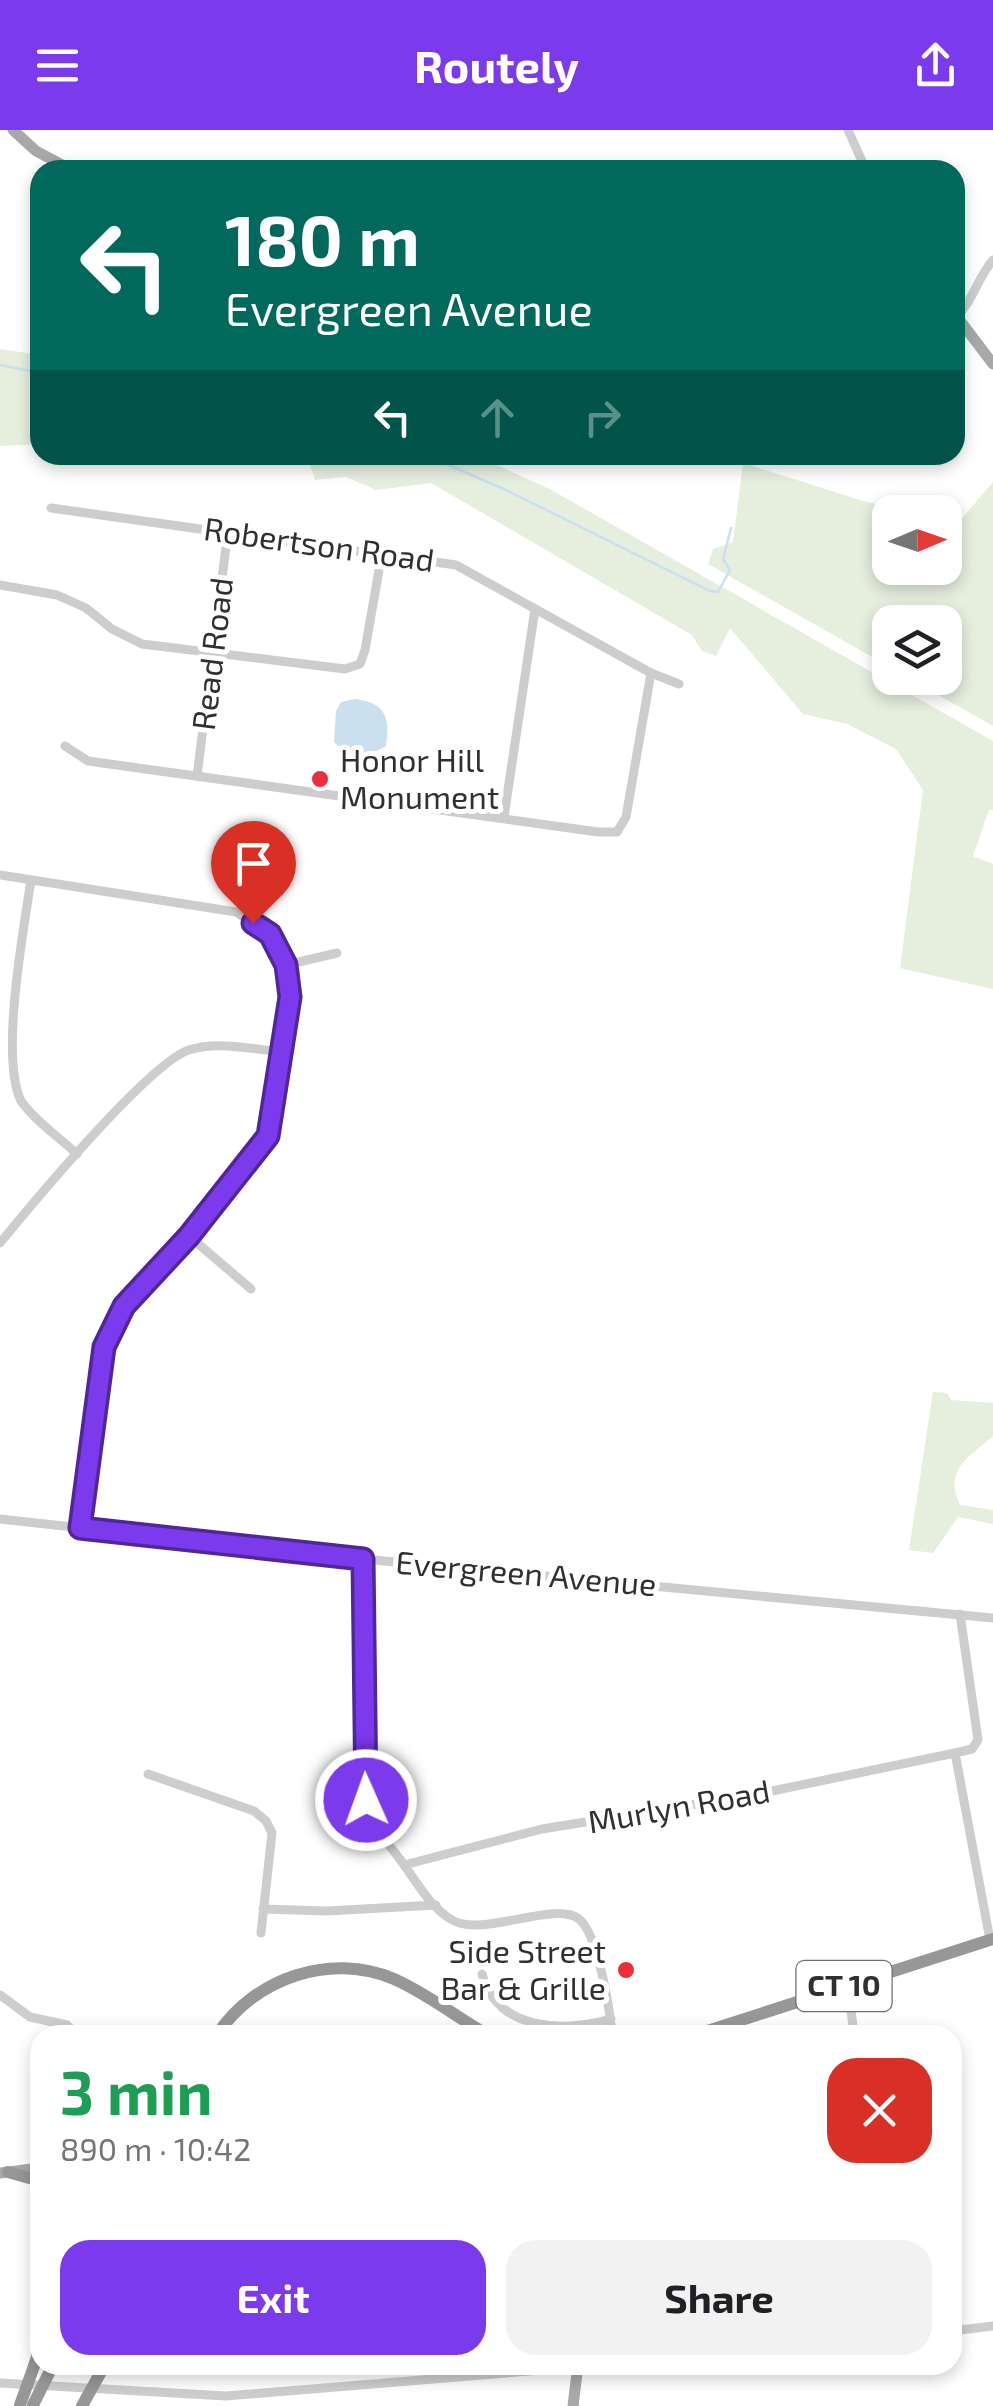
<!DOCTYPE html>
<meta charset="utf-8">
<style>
:root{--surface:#fff;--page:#f2f2f2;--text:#202124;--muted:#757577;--accent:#7c3aed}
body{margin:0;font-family:"Exo 2",sans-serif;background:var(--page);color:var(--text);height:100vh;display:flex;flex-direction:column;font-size:38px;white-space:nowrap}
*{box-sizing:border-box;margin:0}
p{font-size:32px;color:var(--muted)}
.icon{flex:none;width:55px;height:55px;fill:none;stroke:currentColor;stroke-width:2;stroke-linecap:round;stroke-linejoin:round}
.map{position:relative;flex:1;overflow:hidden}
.side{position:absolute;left:30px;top:1895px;width:932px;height:350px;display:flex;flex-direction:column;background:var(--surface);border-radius:30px;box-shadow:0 5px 15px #0003}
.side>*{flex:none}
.banner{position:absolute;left:30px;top:30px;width:935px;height:305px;border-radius:30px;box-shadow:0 5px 15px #0003;background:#00695c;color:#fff;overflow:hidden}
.needle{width:65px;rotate:88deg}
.tools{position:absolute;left:872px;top:365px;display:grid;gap:20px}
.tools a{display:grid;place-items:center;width:90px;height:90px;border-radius:20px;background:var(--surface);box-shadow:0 5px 15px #0003;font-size:50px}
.pin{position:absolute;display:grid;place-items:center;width:85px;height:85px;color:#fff;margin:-102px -42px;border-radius:50% 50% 50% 0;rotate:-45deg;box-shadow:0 0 10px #0007}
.pin .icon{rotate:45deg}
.me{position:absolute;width:110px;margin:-55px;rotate:358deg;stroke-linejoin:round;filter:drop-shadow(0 0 8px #0008)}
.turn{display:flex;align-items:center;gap:35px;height:210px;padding:0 30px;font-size:45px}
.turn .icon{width:130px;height:130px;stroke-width:2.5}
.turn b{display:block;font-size:70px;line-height:85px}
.lanes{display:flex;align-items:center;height:95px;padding:0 30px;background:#0003;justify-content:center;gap:50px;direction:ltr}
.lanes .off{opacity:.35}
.round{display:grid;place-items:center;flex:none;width:105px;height:105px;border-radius:30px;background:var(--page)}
.head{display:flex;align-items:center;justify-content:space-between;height:170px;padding:0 30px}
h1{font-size:60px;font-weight:700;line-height:75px;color:#1e9e55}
.button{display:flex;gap:20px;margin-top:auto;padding:20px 30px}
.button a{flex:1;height:115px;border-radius:30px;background:var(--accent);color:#fff;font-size:40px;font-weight:700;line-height:115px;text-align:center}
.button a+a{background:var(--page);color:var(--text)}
header{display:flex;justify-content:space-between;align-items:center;height:130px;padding:0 30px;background:var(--accent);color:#fff;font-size:45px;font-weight:700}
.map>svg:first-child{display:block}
.green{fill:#e6eede}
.water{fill:#cae0ee}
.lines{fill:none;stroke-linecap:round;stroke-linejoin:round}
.stream{stroke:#cae0ee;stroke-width:2.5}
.minor{stroke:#cdcdcd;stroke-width:9}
.major{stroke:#a8a8a8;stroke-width:11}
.highway{stroke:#979797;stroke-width:12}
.highway-bridge{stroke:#979797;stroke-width:12}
.route-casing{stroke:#51269a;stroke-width:25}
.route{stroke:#7c3aed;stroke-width:18}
.poi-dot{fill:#ec2d3b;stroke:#fff;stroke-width:4}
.labels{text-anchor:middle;stroke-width:10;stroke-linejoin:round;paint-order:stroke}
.shield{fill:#fff;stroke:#6e6e6e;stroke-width:2.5}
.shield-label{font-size:30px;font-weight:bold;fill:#303030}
.street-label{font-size:32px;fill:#303030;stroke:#fff}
.poi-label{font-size:32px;fill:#303030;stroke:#fff;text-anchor:start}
</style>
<header><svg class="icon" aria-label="menu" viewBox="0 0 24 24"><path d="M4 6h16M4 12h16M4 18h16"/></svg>Routely<svg class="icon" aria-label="share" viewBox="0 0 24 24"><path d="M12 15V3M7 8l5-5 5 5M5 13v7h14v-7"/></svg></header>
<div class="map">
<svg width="993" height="2276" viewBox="0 0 993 2276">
<rect width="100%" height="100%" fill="#fff"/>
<g class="green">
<polygon points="0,219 40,225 40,314 0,316"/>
<polygon points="307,325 474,325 548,358 993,611 993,680 989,680 973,726 993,734 993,859 900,838 923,660 896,619 847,594 803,584 730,498 716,526 702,521 692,505 431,353 376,360 346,347 315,350"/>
<polygon points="743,333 863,371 911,382 890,382 890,438 945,438 945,391 958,393 993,352 993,596 908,548 945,548 945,492 890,492 890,537 708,434 713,419 733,412"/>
<path d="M933 1262 947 1263 951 1270 993 1273V1306C969 1327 943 1340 960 1375L993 1380V1394L958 1387 933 1423 909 1420Z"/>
</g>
<path class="water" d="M355 569C386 573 390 587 386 616 370 627 347 626 334 612L336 581 341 572Z"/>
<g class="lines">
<g class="stream">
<polyline points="0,235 40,243"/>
<polyline points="425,325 504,359 710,461 718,462 730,440 723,429 731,398"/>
</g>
<g class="minor">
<polyline points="848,0 866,40"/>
<path d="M957 186C973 171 978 147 993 130"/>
<polyline points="51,378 456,435 651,543 679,554"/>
<polyline points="0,455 57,465 86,478 112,499 142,514 345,539 360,534 365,520 382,423"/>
<polyline points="65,616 88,631 598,702 617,702 626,687 651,543"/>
<polyline points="197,646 228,401"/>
<polyline points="504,687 535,479"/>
<polyline points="0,745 236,782 270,804 286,835 289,867 268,1007 189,1106 123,1176 104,1217 80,1399"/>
<path d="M31 750C23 803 0 928 21 971 35 991 60 1008 77 1024"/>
<polyline points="286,835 337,823"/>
<polyline points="189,1106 251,1159"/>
<path d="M0 1113C32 1074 149 933 189 920 218 911 252 919 282 922"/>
<polyline points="0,1389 363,1429 993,1488"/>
<path d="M363 1429 365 1660C368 1699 381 1703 402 1732 416 1751 430 1777 452 1790 483 1808 555 1770 579 1789 598 1804 610 1880 612 1905"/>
<polyline points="960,1484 978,1610 972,1619 955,1623 990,1810"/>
<polyline points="148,1644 254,1681 266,1691 272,1703 261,1803"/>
<polyline points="404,1735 542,1699 748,1666 955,1623"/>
<polyline points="263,1779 327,1781 436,1775"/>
<path d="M482 1844C498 1902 563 1902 611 1889"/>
<polyline points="848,1855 854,1905"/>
<polyline points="0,1865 30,1887 67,1895 78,1905"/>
<polyline points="952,2201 993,2196"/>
<polyline points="0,2253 226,2266 603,2235"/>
</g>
<g class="major">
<polyline points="13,0 36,21 72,40"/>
<polyline points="955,184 993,234"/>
<polyline points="0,2043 40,2038"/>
<polyline points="573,2276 578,2235"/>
</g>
<g class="highway">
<path d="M217 1905C254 1848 331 1822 394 1849 428 1864 456 1887 488 1905"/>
<polyline points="695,1905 993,1809"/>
<polyline points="8,2042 40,2051"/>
<polyline points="34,2236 40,2218"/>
</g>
<g class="highway-bridge">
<polyline points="20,2275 34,2236"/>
<polyline points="33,2275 52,2237"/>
<polyline points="82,2276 102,2240"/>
</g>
</g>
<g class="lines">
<g class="route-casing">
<polyline id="route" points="253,793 270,804 286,835 290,867 268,1006 189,1106 124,1176 104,1217 80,1398 363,1429 366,1670"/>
</g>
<use href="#route" class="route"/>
</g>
<g class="poi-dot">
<circle cx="320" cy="649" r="10"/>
<circle cx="626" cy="1840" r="10"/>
</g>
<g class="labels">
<rect class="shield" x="796.5" y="1831" width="95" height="50" rx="8"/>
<g class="shield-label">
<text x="844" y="1866">CT 10</text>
</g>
<g class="street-label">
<text transform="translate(319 415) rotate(8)" y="11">Robertson Road</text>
<text transform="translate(213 524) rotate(-83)" y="11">Read Road</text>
<text transform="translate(526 1444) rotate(5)" y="11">Evergreen Avenue</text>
<text transform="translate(679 1677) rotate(-10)" y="11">Murlyn Road</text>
</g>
<g class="poi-label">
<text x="340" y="642">Honor Hill<tspan x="340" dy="37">Monument</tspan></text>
<text x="606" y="1833" text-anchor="end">Side Street<tspan x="606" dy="37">Bar &amp; Grille</tspan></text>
</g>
</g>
</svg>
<div class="tools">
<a><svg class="needle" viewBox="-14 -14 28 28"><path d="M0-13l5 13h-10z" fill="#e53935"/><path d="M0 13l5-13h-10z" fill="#757577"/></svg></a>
<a><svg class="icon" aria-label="layers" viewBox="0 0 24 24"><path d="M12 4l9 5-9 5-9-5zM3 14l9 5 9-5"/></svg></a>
</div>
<div class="pin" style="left:253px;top:793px;background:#d93025"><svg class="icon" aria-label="arrive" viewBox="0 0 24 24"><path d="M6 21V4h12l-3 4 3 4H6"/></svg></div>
<svg class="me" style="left:366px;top:1670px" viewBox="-20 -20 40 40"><circle r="17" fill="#7c3aed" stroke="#fff" stroke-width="3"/><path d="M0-11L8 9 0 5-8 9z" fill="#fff"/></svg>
<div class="banner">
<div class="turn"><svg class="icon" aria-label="left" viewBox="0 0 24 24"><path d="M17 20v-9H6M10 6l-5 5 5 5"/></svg><div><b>180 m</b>Evergreen Avenue</div></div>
<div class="lanes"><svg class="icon" aria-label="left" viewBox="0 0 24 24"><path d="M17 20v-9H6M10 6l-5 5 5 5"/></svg><svg class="icon off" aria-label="ahead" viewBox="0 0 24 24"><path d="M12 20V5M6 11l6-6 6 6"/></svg><svg class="icon off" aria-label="right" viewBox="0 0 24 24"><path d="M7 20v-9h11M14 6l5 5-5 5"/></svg></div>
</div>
<section class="side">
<div class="head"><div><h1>3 min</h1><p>890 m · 10:42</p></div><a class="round" style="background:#d93025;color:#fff"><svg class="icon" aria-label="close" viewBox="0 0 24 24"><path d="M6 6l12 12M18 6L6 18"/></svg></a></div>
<div class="button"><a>Exit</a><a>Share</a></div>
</section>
</div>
